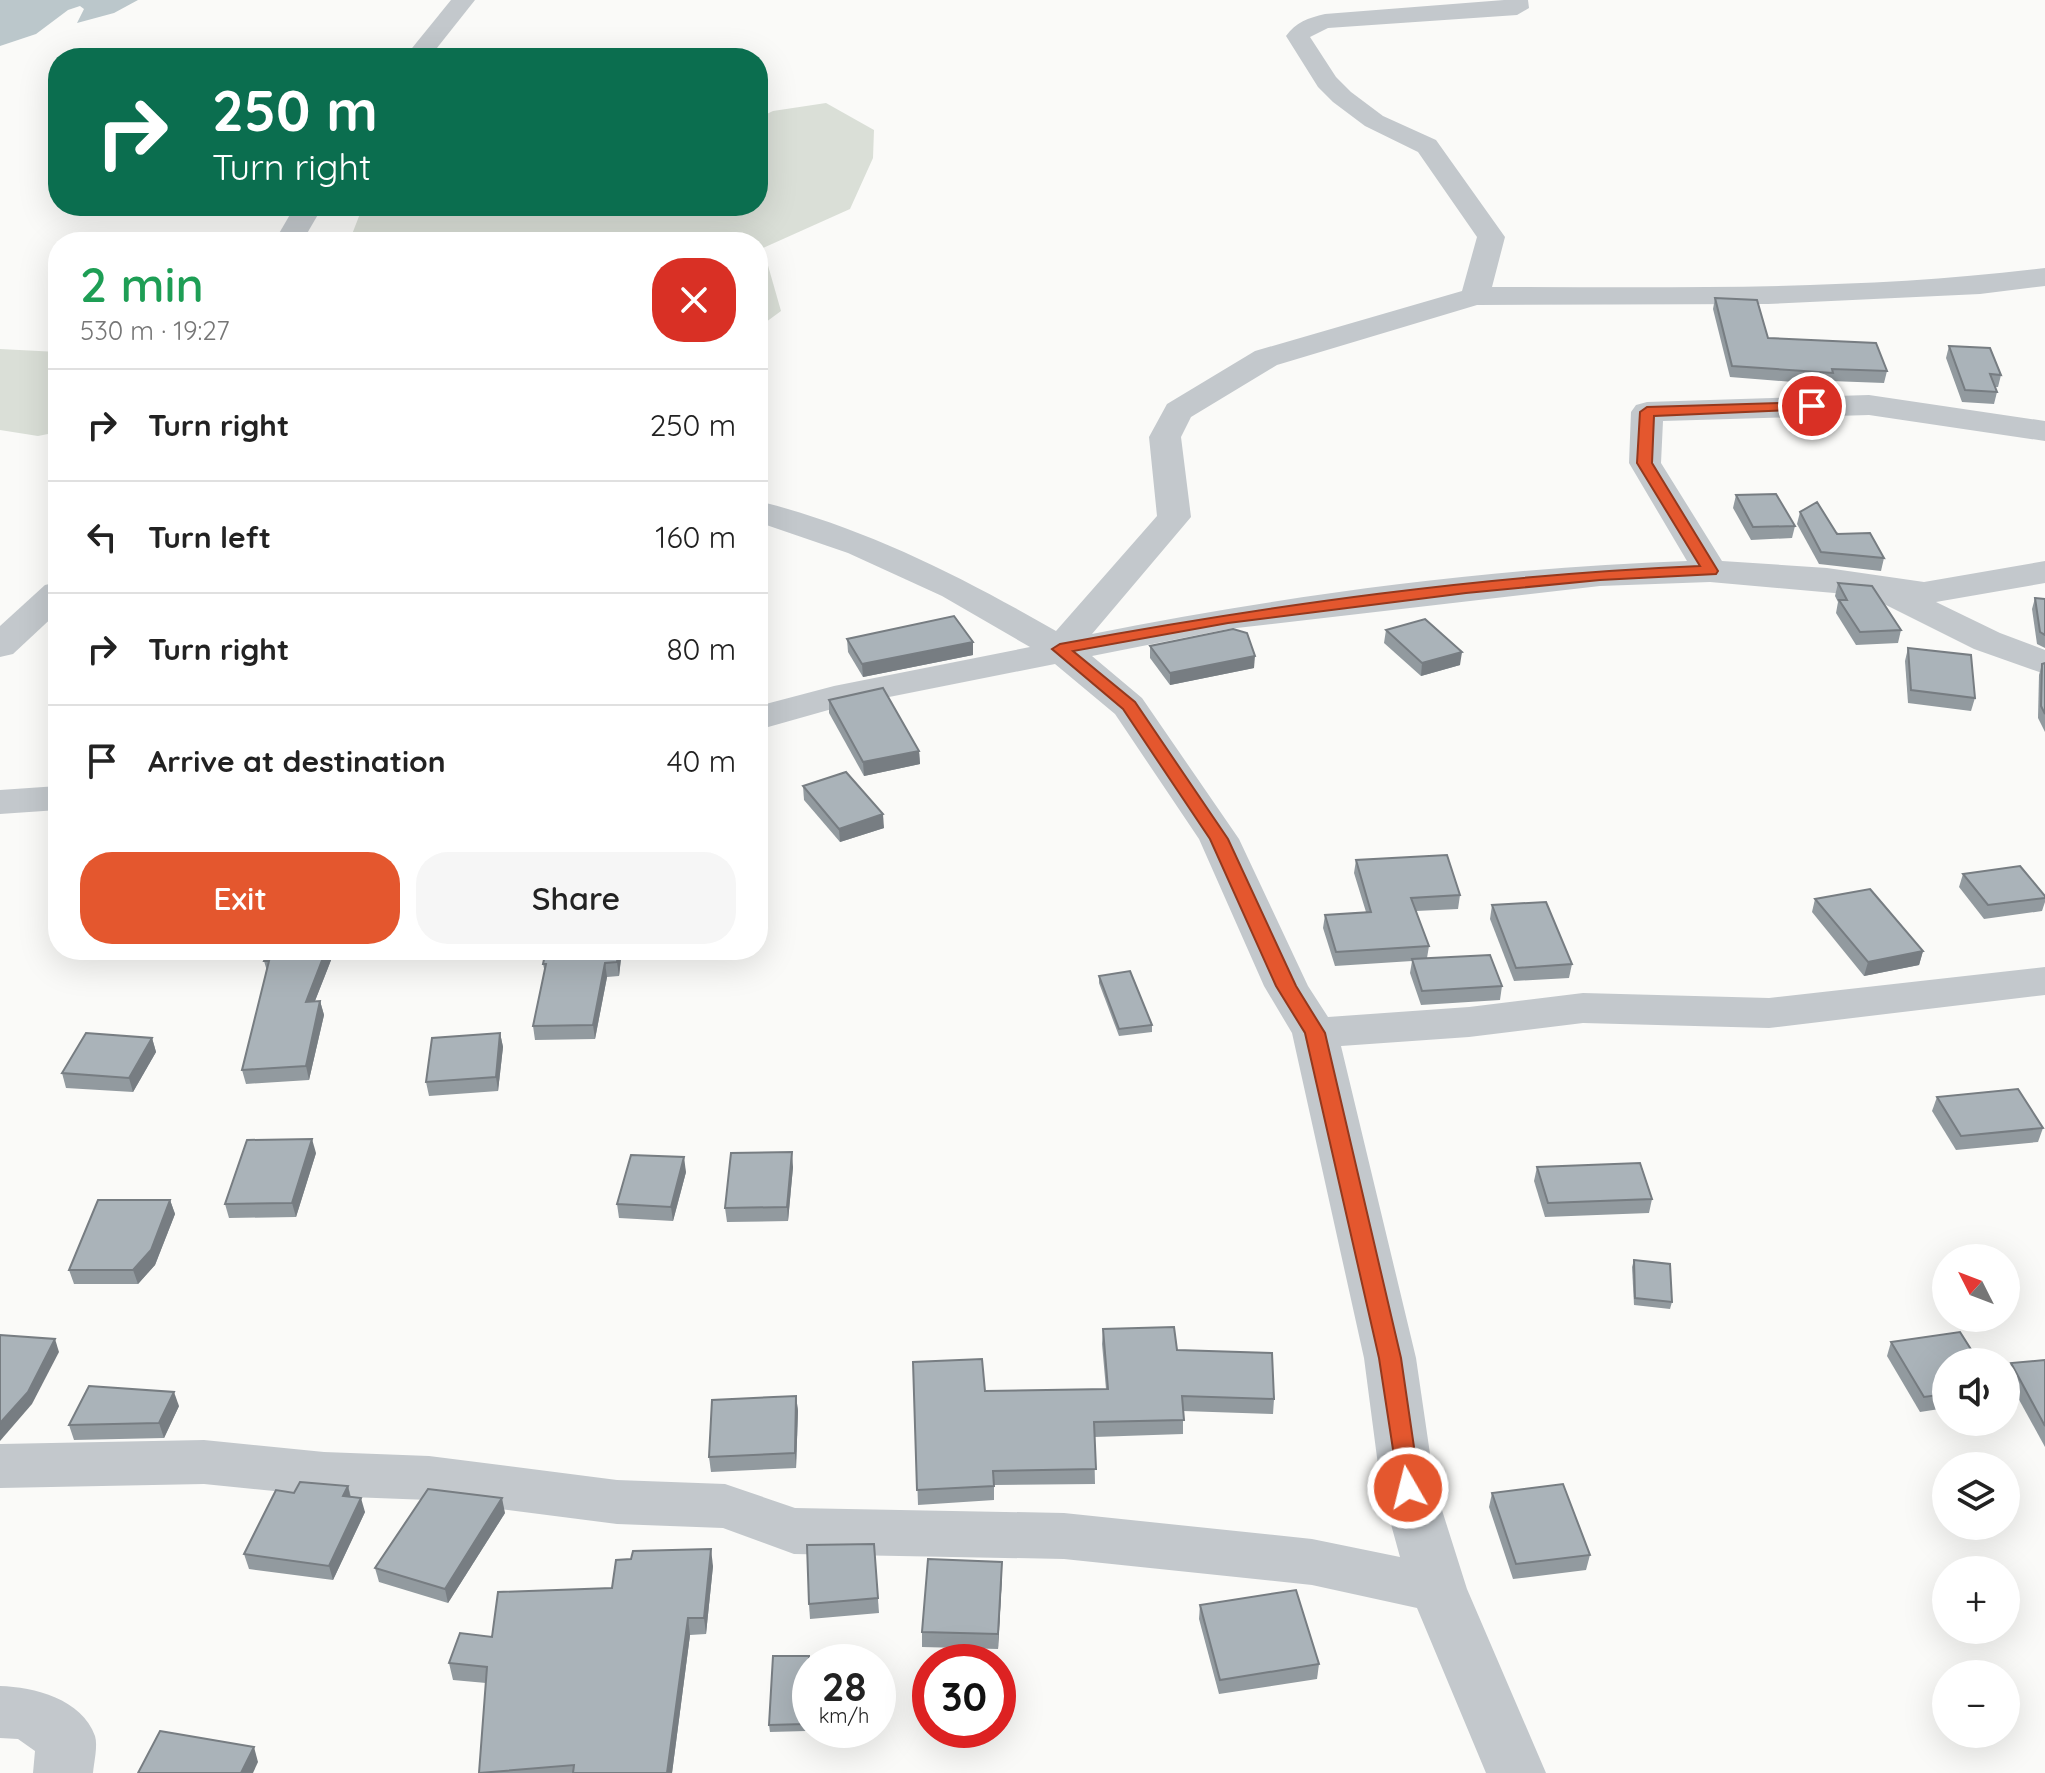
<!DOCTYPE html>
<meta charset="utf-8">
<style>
:root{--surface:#fff;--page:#f6f6f6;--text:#222;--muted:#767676;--line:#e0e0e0;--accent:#e4572e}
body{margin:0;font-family:Quicksand,sans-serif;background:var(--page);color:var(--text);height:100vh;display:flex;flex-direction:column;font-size:30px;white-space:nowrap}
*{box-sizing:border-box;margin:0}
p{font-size:26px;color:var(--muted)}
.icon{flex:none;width:44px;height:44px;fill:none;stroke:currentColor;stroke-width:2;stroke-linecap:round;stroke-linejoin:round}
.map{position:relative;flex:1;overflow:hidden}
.side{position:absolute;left:48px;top:232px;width:720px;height:728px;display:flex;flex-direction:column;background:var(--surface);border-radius:32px;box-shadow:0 8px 32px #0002}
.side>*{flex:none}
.top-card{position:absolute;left:48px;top:48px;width:720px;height:168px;border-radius:32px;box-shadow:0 8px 32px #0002;background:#0b6e4f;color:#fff;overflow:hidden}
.needle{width:52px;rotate:312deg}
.fabs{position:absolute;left:1932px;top:1244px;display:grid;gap:16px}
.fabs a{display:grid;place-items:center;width:88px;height:88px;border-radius:50%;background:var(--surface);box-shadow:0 8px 32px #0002;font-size:40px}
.speed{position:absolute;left:792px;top:1644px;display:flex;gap:16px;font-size:40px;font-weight:700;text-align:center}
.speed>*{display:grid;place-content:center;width:104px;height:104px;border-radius:50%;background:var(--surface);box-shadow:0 8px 32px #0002;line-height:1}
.speed small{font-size:20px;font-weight:400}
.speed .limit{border:12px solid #d22;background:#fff;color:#111}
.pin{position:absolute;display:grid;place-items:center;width:68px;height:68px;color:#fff;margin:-34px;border:4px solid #fff;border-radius:50%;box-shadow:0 2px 8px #0007}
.me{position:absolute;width:88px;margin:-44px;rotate:352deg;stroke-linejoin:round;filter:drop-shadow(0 0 6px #0008)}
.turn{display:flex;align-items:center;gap:28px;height:168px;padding:0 32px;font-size:36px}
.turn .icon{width:104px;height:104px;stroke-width:2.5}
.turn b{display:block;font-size:56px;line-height:68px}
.round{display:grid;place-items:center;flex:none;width:84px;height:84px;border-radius:32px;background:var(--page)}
.summary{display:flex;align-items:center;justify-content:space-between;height:136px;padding:0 32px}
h1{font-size:48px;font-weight:600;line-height:60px;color:#1e9e55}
.button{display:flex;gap:16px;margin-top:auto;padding:16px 32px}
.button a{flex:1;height:92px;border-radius:32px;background:var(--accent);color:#fff;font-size:32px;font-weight:600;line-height:92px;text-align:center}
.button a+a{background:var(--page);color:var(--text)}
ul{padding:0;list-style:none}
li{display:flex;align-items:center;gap:24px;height:112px;padding:0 32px;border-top:2px solid var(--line)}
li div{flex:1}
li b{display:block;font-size:30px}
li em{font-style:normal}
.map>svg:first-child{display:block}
.green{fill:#dadfd7}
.water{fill:#bbc7cb}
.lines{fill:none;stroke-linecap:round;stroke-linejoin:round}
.minor{fill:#c3c8cc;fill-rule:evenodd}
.wall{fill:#929a9f}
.shaded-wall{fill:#777d82}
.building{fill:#aab3b9;stroke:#777d82;stroke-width:2}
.route{fill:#e4572e;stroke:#94391e;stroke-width:2}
</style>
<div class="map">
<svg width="2045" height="1773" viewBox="0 0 2045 1773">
<rect width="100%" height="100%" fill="#fafaf8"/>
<g class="green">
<polygon points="826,103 874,130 873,158 850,209 763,248 781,311 758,328 758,242 349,242 363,206 758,206 758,118 773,111"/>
<polygon points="0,349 58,352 58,432 38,436 0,430"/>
</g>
<polygon class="water" points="0,0 138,0 114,13 77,23 84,9 80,6 68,10 36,34 0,46"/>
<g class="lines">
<g class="minor">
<polygon points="451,0 475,0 429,58 404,58"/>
<path d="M1504 0H1528L1529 8 1517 15 1328 28 1310 37 1336 77 1351 92 1383 116 1436 140 1505 237 1492 287C1676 287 1862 291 2045 268V286L1980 294 1768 304 1477 305 1277 365 1191 417 1181 437 1191 517 1092 634C1288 595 1488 568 1687 561L1629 463 1631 412 1636 405 1647 402 1869 395 2045 421V441L1869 415 1663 421 1661 463 1722 561 1827 568 1924 582 2045 561V583L1936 602 2000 633 2045 650V674L1974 649 1882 603 1879 597 1710 582 1600 586 1228 629 1092 656 1142 698 1239 839 1308 986 1328 1017 1469 1007 1583 993 1769 998 2045 967V995L1769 1028 1583 1023 1469 1037 1341 1046 1416 1358 1435 1488 1467 1589 1546 1773H1486L1417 1608 1312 1585 1064 1559 794 1554 723 1528 617 1524 429 1500 324 1496 204 1484 0 1488V1444L204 1440 324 1452 429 1456 617 1480 725 1484 795 1508 1064 1513 1312 1539 1400 1557 1381 1488 1364 1358 1292 1033 1264 986 1199 839 1115 714 1055 664 839 707 758 730V706L834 686 1030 647 942 596 848 553 758 522V501C864 527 962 577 1056 631L1157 516 1149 437 1167 404 1255 351 1462 291 1477 237 1418 152 1365 126 1333 102 1318 87 1286 36C1296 22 1308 18 1325 14Z"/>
<polygon points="295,206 323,206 302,242 274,242"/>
<polygon points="58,582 58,612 13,654 0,657 0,626 45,585"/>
<polygon points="58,786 58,810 0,814 0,790"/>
<path d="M0 1686C34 1687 82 1699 95 1736 98 1746 94 1762 93 1773H33L35 1751 18 1739 0 1738Z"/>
</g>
</g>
<g class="wall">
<polygon points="1715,298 1768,338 1887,371 1884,383 1831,381 1830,385 1730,377 1713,309"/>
<polygon points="1949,346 2001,375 1998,387 1995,387 1997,392 1994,404 1962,402 1946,358"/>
<polygon points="1736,495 1795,526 1792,538 1751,540 1733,508"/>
<polygon points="1800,512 1884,558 1881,571 1819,564 1797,524"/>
<polygon points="1838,583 1901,630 1898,643 1856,645 1836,613 1838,602 1835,596"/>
<polygon points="2035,598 2045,599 2045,648 2037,644 2032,609"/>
<polygon points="1386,630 1460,665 1421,676 1384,643"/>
<polygon points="847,639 973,642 973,655 863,677 848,652"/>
<polygon points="1150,646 1254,668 1170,685 1150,658"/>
<polygon points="1908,648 1975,698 1971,711 1908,703 1905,661"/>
<polygon points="2045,663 2045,732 2038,718 2039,675 2042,664"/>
<polygon points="829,700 919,751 920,764 864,776 829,713"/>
<polygon points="803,786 884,828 840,842 804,800"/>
<polygon points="1356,860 1460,895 1458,909 1416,911 1429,946 1427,958 1502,986 1500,1000 1421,1005 1410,973 1412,961 1335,966 1323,928 1325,915 1366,912 1354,873"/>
<polygon points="1963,874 2045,896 2045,902 2042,911 1984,919 1959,887"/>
<polygon points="1815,899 1923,951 1919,965 1864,976 1812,912"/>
<polygon points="1492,905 1572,964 1569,978 1514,981 1490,919"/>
<polygon points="269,950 335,950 315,1001 320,1001 324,1015 309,1080 246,1084 242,1070 267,971 264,961"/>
<polygon points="546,950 622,950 619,976 607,977 595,1039 535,1040 533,1026 545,973 543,964"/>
<polygon points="1099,976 1152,1025 1152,1032 1119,1036 1099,983"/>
<polygon points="500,1033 503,1047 498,1091 429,1096 426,1082"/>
<polygon points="152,1038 156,1052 133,1092 66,1088 62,1073"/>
<polygon points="1937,1097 2043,1128 2038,1142 1956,1150 1932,1111"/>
<polygon points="316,1153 296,1217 229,1218 225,1204"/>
<polygon points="793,1167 788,1221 727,1222 725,1208"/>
<polygon points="1537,1167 1652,1199 1649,1213 1545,1217 1534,1181"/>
<polygon points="686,1172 673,1221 619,1218 617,1204"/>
<polygon points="170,1200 175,1214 155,1265 138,1284 74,1284 69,1270"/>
<polygon points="1634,1260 1672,1302 1670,1309 1634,1305 1632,1267"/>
<polygon points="1103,1329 1177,1350 1274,1399 1273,1414 1183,1411 1183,1434 1094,1437 1095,1484 994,1485 994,1500 918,1505 913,1362 985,1391 1106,1389 1102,1344"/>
<polygon points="1891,1342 1946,1362 1946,1408 1920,1412 1887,1356"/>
<polygon points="2045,1360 2045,1447 2006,1376 2011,1363"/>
<polygon points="796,1396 798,1411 796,1468 711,1472 709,1457"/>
<polygon points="179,1406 164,1438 74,1440 69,1425"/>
<polygon points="348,1486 351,1497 365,1512 333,1580 249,1569 244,1554 294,1493"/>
<polygon points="1492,1493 1590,1555 1586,1570 1513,1579 1489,1507"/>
<polygon points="505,1513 448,1603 379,1582 375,1568"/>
<polygon points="874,1544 879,1613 810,1619 809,1604"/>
<polygon points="713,1566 706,1634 690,1635 672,1773 479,1773 486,1683 453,1680 449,1663 492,1637 612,1588"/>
<polygon points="1002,1576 998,1649 922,1647 922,1632"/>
<polygon points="1200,1605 1319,1664 1317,1679 1219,1694 1199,1619"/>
<polygon points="809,1656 806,1731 770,1732 769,1725"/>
</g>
<g class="shaded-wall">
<polygon points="973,642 973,655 863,677 862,664"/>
<polygon points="1462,652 1460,665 1421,676 1422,663"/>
<polygon points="1255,656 1254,668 1170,685 1170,673"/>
<polygon points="919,751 920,764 864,776 863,762"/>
<polygon points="883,814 884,828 840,842 839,829"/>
<polygon points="326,950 335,950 309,1016 306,1002"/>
<polygon points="619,950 622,950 619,976 617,962"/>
<polygon points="1923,951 1919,965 1864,976 1868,962"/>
<polygon points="605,963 607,977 595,1039 593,1025"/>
<polygon points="320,1001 324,1015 309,1080 306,1066"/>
<polygon points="500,1033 503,1047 498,1091 496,1077"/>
<polygon points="152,1038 156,1052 133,1092 129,1078"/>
<polygon points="312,1139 316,1153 296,1217 292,1203"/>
<polygon points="792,1152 793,1167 788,1221 787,1207"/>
<polygon points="684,1157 686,1172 673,1221 671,1207"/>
<polygon points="170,1200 175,1214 155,1265 138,1284 133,1270"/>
<polygon points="55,1339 59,1352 32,1404 0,1441 0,1423"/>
<polygon points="174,1392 179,1406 164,1438 159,1423"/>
<polygon points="796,1396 798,1411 796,1468 795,1453"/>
<polygon points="348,1486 351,1500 343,1496"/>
<polygon points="361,1498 365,1512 333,1580 329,1566"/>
<polygon points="502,1498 505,1513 448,1603 445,1589"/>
<polygon points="711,1549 713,1566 706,1634 704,1618"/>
<polygon points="1002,1562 1002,1576 998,1649 998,1634"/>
<polygon points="688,1618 690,1635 672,1773 667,1773"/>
<polygon points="809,1656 810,1663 806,1731 805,1724"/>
<polygon points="254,1747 258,1762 253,1773 241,1773"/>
</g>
<g class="building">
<polygon points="1715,298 1757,300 1768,338 1876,343 1887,371 1832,369 1833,373 1732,366"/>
<polygon points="1949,346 1990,348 2001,375 1990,374 1997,392 1965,390"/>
<polygon points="1776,494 1795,526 1753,527 1736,495"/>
<polygon points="1817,502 1837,534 1870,533 1884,558 1821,552 1800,512"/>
<polygon points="1838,583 1872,586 1901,630 1860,632 1839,600 1847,600"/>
<polygon points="2035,598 2045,599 2045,635 2040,632"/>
<polygon points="954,616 973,642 862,664 847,639"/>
<polygon points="1425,619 1462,652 1422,663 1386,630"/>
<polygon points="1233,629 1247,633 1255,656 1170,673 1150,646"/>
<polygon points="1908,648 1971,655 1975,698 1911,690"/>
<polygon points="2045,663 2045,714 2041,706 2042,664"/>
<polygon points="883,688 919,751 863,762 829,700"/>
<polygon points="846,772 883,814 839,829 803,786"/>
<polygon points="1447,855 1460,895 1411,898 1429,946 1336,952 1325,915 1371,912 1356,860"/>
<polygon points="2020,866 2045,896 2045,898 1988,905 1963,874"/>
<polygon points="1870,889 1923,951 1868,962 1815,899"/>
<polygon points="1546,902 1572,964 1516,968 1492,905"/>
<polygon points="269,950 326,950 306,1002 320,1001 306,1066 242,1070 269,961 264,961"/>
<polygon points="546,950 619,950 617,962 605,963 593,1025 533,1026 546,964 543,964"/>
<polygon points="1490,955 1502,986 1422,991 1412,959"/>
<polygon points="1130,971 1152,1025 1119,1029 1099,976"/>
<polygon points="86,1033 152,1038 129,1078 62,1073"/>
<polygon points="500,1033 496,1077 426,1082 432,1038"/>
<polygon points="2018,1089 2043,1128 1961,1136 1937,1097"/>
<polygon points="312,1139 292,1203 225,1204 247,1140"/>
<polygon points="792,1152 787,1207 725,1208 731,1153"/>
<polygon points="631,1155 684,1157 671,1207 617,1204"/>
<polygon points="1640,1163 1652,1199 1548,1203 1537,1167"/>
<polygon points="98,1200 170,1200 151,1250 133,1270 69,1270"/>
<polygon points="1634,1260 1670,1264 1672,1302 1635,1298"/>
<polygon points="1174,1327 1177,1350 1272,1353 1274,1399 1182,1396 1184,1420 1094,1422 1096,1469 993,1471 994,1486 917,1490 913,1362 982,1359 985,1391 1108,1389 1103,1329"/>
<polygon points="1960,1332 1979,1362 1946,1362 1946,1394 1924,1397 1891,1342"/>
<polygon points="0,1335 55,1339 28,1392 0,1423"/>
<polygon points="2045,1360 2045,1426 2011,1363"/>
<polygon points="89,1386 174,1392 159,1423 69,1425"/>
<polygon points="796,1396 795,1453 709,1457 712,1400"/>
<polygon points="300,1482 348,1486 343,1496 361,1498 329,1566 244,1554 276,1490 294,1493"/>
<polygon points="1563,1484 1590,1555 1516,1564 1492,1493"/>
<polygon points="428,1489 502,1498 445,1589 375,1568"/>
<polygon points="874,1544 878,1598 809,1604 807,1545"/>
<polygon points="711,1549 704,1618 688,1618 667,1773 573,1773 574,1765 479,1773 487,1667 449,1663 460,1633 492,1637 498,1592 612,1588 616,1560 631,1559 633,1551"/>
<polygon points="928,1559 1002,1562 998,1634 922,1632"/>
<polygon points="1296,1590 1319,1664 1220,1680 1200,1605"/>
<polygon points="773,1656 809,1656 805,1724 769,1725"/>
<polygon points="160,1731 254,1747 241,1773 138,1773"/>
</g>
<path class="route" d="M1812 402 1817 403V409L1654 416 1652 463 1718 571 1716 574 1600 580 1466 593 1228 623 1073 651 1135 702 1228 839 1296 986 1325 1033 1401 1358 1420 1488 1417 1495 1408 1498 1400 1495 1379 1358 1305 1033 1276 986 1210 839 1123 709 1052 649 1060 644C1272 605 1485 575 1700 566L1637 463 1640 412 1647 407Z"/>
</svg>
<div class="fabs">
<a><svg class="needle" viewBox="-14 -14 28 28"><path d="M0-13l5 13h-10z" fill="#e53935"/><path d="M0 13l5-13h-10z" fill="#767676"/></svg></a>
<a><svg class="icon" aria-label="sound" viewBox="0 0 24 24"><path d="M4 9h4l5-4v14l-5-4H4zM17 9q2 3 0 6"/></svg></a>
<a><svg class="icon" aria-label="layers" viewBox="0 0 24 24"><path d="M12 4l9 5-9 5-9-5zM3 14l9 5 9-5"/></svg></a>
<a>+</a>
<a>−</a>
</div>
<div class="speed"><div>28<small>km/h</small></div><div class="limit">30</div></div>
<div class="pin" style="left:1812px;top:406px;background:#d93025"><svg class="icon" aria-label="arrive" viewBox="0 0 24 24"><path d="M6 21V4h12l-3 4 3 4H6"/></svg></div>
<svg class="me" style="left:1408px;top:1488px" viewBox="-20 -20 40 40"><circle r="17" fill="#e4572e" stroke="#fff" stroke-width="3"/><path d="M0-11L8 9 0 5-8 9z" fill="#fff"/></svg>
<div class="top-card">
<div class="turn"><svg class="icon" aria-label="right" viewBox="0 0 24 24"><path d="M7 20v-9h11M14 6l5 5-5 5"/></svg><div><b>250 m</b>Turn right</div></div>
</div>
<section class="side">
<div class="summary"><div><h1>2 min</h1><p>530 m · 19:27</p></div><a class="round" style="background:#d93025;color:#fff"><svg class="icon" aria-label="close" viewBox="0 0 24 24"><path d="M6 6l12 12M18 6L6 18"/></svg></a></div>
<ul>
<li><svg class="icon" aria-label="right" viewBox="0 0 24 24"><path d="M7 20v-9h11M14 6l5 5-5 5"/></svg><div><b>Turn right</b></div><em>250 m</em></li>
<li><svg class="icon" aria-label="left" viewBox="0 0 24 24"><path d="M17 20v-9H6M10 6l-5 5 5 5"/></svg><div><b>Turn left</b></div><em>160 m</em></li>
<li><svg class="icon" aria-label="right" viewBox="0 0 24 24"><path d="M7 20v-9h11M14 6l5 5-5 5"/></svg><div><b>Turn right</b></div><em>80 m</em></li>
<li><svg class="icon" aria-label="arrive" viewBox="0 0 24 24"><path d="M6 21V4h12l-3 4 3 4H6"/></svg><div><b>Arrive at destination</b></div><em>40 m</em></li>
</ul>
<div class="button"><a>Exit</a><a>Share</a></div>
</section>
</div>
